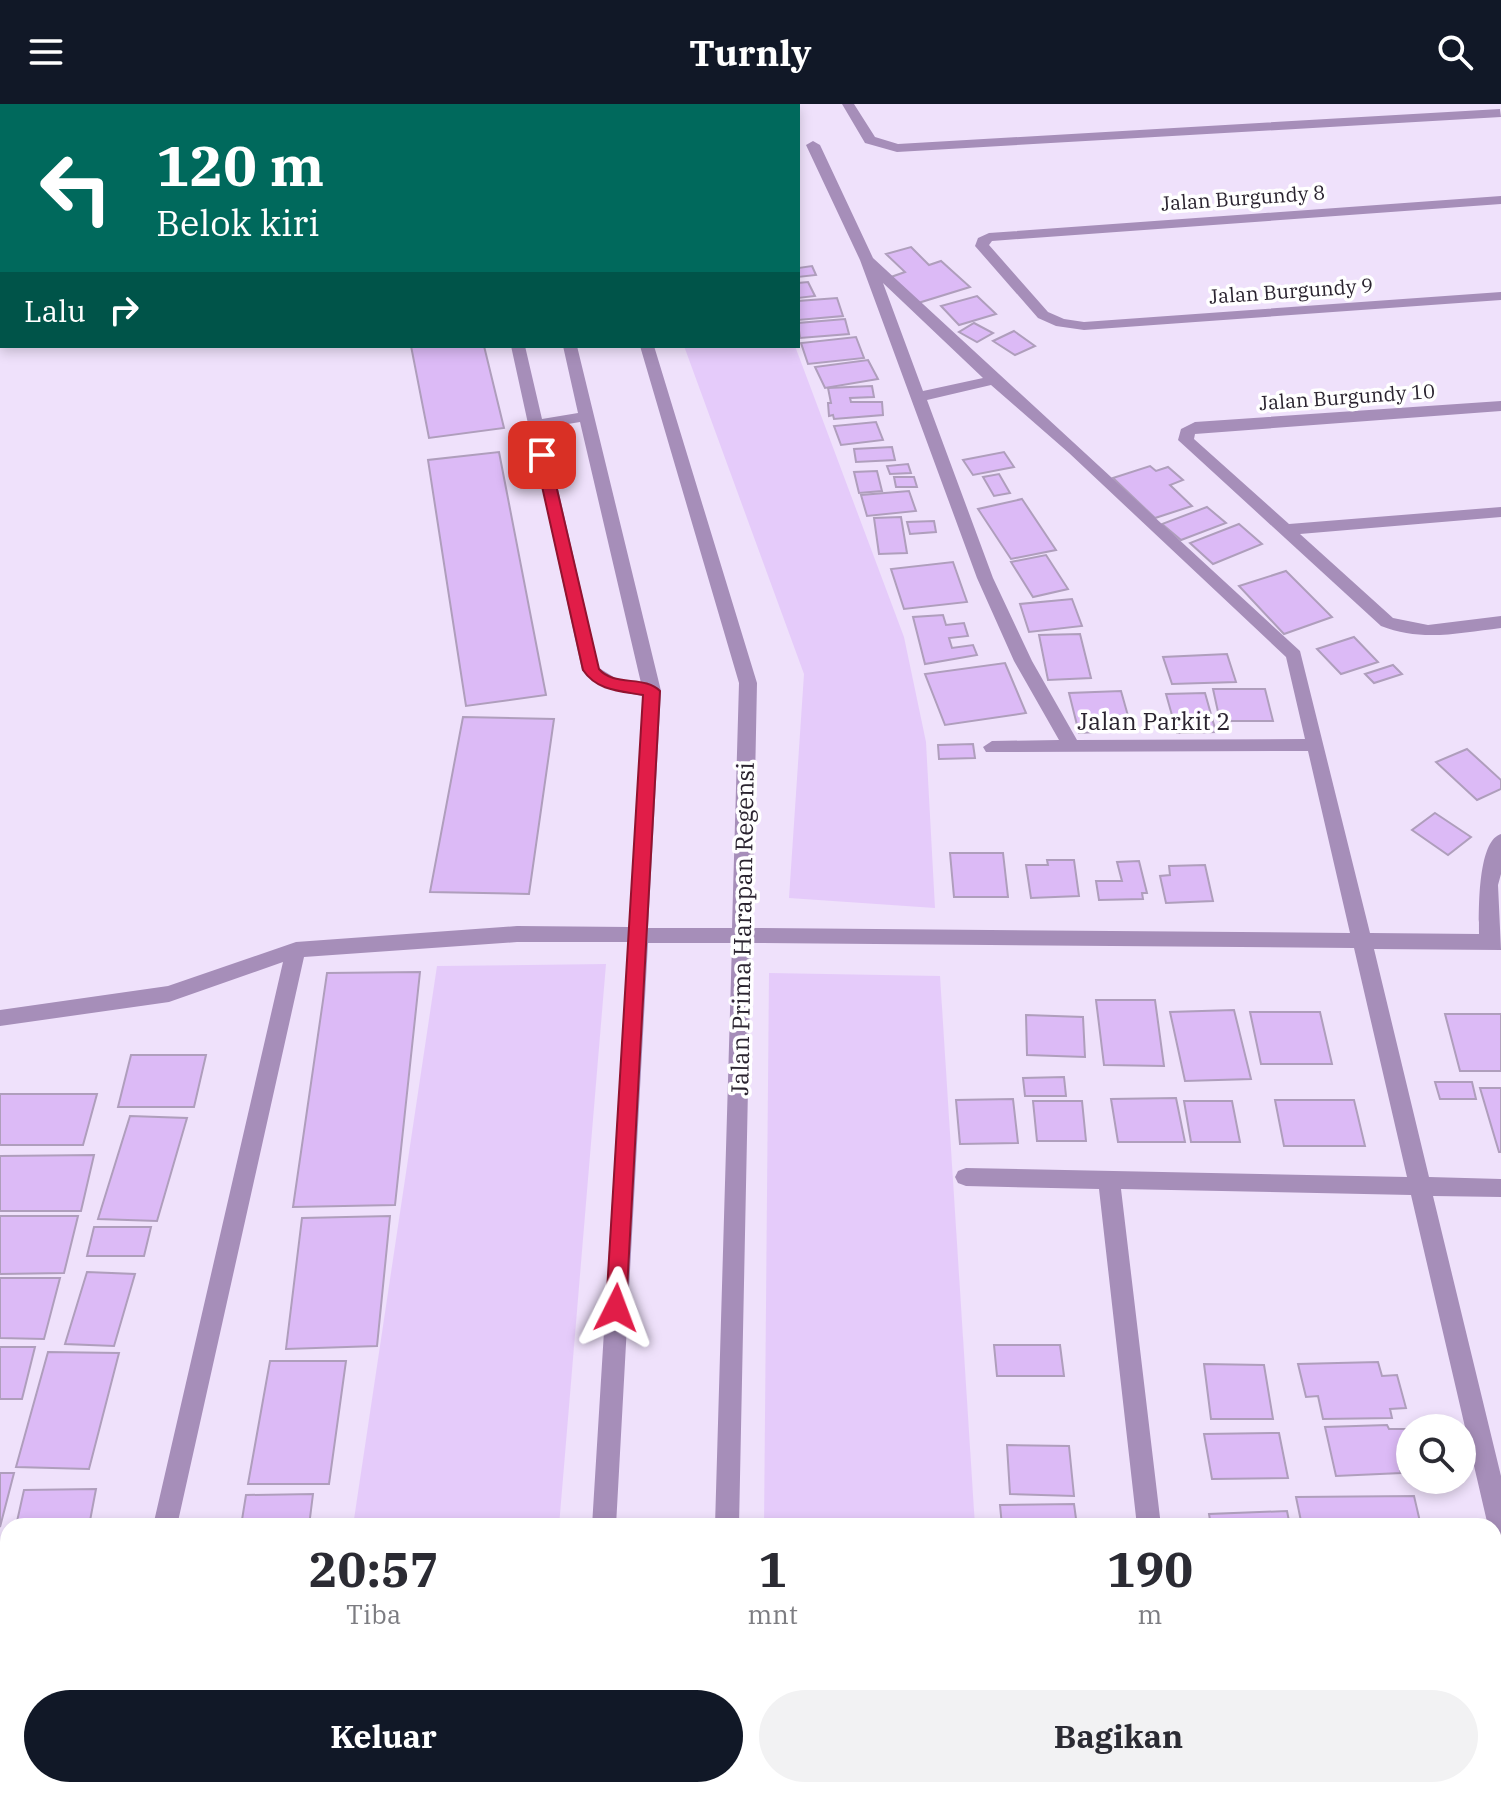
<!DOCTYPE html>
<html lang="id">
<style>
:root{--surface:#fff;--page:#f2f2f3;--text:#2b2b33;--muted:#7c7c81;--accent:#111827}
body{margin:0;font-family:"IBM Plex Serif",serif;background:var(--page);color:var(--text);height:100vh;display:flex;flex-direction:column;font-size:30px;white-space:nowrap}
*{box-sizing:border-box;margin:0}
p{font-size:26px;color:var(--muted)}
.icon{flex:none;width:44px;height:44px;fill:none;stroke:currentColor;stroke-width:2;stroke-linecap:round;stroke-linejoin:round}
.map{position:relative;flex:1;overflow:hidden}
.sheet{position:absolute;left:0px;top:1414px;width:1502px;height:280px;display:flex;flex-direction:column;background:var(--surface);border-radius:24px 24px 0 0;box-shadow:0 4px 12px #0003}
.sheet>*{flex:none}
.banner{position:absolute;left:0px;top:0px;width:800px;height:244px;box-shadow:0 4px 12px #0003;background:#00695c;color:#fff;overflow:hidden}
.controls{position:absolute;left:1396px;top:1310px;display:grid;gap:16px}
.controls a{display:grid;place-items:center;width:80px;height:80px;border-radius:50%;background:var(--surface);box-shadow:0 4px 12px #0003;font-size:40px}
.pin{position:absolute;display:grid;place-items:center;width:68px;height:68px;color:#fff;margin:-34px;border-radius:16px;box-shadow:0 4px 12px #0006}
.me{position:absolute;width:88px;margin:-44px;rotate:3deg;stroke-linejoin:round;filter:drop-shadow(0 0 6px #0008)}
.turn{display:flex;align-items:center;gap:28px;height:168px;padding:0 24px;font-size:36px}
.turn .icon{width:104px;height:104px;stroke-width:2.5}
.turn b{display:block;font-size:56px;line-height:68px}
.then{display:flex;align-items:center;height:76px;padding:0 24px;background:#0003;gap:16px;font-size:30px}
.eta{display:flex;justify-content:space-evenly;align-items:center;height:136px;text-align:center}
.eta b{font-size:48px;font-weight:800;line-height:56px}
.button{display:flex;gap:16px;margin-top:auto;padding:16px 24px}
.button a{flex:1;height:92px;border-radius:48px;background:var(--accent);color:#fff;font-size:32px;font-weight:800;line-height:92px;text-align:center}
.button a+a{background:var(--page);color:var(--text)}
header{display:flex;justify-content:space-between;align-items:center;height:104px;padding:0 24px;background:var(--accent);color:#fff;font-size:36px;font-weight:800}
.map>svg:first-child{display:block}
.green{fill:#e5cbfa}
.building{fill:#dcbaf6;stroke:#af9ebc;stroke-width:2}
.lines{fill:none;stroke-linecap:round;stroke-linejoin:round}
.minor{fill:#a68eb9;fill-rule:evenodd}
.route{fill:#e11d48;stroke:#92132f;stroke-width:2}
.labels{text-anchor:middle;stroke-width:7;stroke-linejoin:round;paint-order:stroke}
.far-street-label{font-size:20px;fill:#2a232f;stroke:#fff}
.street-label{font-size:24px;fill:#2a232f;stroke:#fff}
</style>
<header><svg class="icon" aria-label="menu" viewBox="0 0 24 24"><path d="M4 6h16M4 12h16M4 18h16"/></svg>Turnly<svg class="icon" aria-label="search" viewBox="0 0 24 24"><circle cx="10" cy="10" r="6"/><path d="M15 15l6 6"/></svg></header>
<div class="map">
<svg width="1501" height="1694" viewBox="0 0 1501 1694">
<rect width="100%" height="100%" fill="#efe1fb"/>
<g class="green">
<polygon points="684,242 795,242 904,533 926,638 935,804 789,794 804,570"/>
<polygon points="606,860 559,1422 353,1422 437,862"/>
<polygon points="769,869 940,872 975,1422 764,1422"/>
<polygon points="314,1686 537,1686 536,1694 313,1694"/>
<polygon points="761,1686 991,1686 992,1694 761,1694"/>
</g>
<g class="building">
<polygon points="116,0 325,0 305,2"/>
<polygon points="911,143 929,161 941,157 970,183 918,199 891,173 905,168 886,150"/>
<polygon points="812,162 816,171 798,173 798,164"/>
<polygon points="808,178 815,192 798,194 798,179"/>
<polygon points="977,192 996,210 959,221 941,202"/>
<polygon points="837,194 843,212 798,216 798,197"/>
<polygon points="845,215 849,230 800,234 798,219"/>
<polygon points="974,219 993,229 977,238 959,228"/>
<polygon points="1014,227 1035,242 1015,251 993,237"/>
<polygon points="856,233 864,254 808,260 801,239"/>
<polygon points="411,242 484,242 504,324 429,334"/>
<polygon points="868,256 878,275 825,284 815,263"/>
<polygon points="872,282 874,293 850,294 851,298 882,298 883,311 834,315 833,311 829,312 828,299 831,299 828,284"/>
<polygon points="876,318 883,336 841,341 834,322"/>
<polygon points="892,343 895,356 856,358 854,345"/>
<polygon points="499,348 546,591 466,602 428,356"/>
<polygon points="1004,348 1014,363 973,371 963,356"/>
<polygon points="908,360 911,369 890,370 887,362"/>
<polygon points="1150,362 1156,367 1168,363 1183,376 1170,381 1192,402 1155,414 1113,374"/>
<polygon points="877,367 882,387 859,389 854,368"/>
<polygon points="999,370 1010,389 994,392 983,373"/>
<polygon points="894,373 914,373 917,383 896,383"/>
<polygon points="909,387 916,407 867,412 861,391"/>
<polygon points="1022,395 1056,446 1011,455 978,405"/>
<polygon points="1207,403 1226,419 1181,436 1162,420"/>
<polygon points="901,413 907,449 879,450 874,414"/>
<polygon points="934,417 936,428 910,430 907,418"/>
<polygon points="1239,420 1262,440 1213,460 1190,439"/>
<polygon points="1046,451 1068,485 1033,493 1011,458"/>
<polygon points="953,458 967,498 904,505 891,465"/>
<polygon points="1286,467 1332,513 1284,530 1239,482"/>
<polygon points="1072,495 1082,522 1029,528 1020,500"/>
<polygon points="943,511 946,521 964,519 968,532 949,534 952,544 973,541 977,551 925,560 913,513"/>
<polygon points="1080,530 1091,574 1048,576 1039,531"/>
<polygon points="1354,533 1378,558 1341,570 1317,545"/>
<polygon points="1227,550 1236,578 1172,580 1163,553"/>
<polygon points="1005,559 1026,609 945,621 925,570"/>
<polygon points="1393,561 1402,570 1374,579 1365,570"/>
<polygon points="1213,585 1265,585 1273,617 1220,617"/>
<polygon points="1121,587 1132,626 1079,629 1069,589"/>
<polygon points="1205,589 1216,628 1177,629 1166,590"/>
<polygon points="463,613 554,615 529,790 430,788"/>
<polygon points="973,640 975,654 939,655 938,641"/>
<polygon points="1467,645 1501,676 1501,685 1477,696 1436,658"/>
<polygon points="1435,709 1471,733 1448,751 1412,726"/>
<polygon points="950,749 1003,749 1008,793 954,793"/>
<polygon points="1047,756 1074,756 1079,792 1031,794 1026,761 1048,761"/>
<polygon points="1139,757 1147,789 1142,789 1143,795 1099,796 1096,777 1122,777 1117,758"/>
<polygon points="1205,761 1213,797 1166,799 1160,772 1170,771 1169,762"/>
<polygon points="420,868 395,1101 293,1103 327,869"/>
<polygon points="1096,896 1155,896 1164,962 1104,961"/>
<polygon points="1234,906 1251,975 1185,977 1170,908"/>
<polygon points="1250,908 1320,908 1332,960 1261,960"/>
<polygon points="1445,910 1501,910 1501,967 1460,967"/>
<polygon points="1026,911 1083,913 1085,953 1027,951"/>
<polygon points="131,951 206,951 194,1003 118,1003"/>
<polygon points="1064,973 1066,992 1025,992 1023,974"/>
<polygon points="1435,978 1472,978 1476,995 1440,995"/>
<polygon points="1480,984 1501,984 1501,1048 1499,1048"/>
<polygon points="0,990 97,990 83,1041 0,1041"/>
<polygon points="1176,994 1185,1038 1118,1038 1111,995"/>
<polygon points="1013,995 1018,1039 960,1040 956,996"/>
<polygon points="1275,996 1354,996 1365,1042 1284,1042"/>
<polygon points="1033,997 1082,997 1086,1037 1037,1037"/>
<polygon points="1184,997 1232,997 1240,1038 1191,1038"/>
<polygon points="130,1012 187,1014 157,1117 98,1115"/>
<polygon points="94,1051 81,1107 0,1107 0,1052"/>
<polygon points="0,1112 78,1112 64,1169 0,1170"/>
<polygon points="390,1112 377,1242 286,1245 302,1114"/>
<polygon points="94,1123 151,1123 144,1152 87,1152"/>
<polygon points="87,1168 135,1170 114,1242 65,1240"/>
<polygon points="0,1174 60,1174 44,1235 0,1234"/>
<polygon points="994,1241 1060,1241 1064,1272 997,1272"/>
<polygon points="0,1243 35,1243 22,1295 0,1295"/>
<polygon points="48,1248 119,1249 89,1365 16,1363"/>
<polygon points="270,1257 346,1257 329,1380 248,1380"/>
<polygon points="1378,1258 1382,1272 1397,1271 1406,1304 1390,1305 1392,1314 1323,1315 1318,1292 1306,1293 1298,1260"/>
<polygon points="1204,1260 1264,1261 1273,1315 1211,1315"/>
<polygon points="1387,1321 1389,1325 1410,1325 1410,1358 1398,1358 1401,1369 1336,1372 1325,1323"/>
<polygon points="1279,1329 1288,1374 1212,1375 1204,1330"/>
<polygon points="1007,1341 1069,1342 1074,1392 1010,1390"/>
<polygon points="0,1369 14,1369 0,1423"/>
<polygon points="96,1385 89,1422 16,1422 24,1386"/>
<polygon points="313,1390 309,1422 241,1422 246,1391"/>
<polygon points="1414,1392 1421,1422 1302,1422 1296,1393"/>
<polygon points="1074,1400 1077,1422 1002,1422 1000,1401"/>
<polygon points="1287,1407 1290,1422 1211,1422 1209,1410"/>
<polygon points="8,1460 8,1511 0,1511 0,1497"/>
<rect x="0" y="1514" width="8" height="67"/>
<polygon points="0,1590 8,1590 0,1637"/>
<polygon points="0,1666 8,1666 8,1686 29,1686 28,1694 0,1694"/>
<polygon points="180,1686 229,1686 228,1694 179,1694"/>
<polygon points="1008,1686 1103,1687 1104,1694 1008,1694"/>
<polygon points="1259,1686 1356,1686 1357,1694 1260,1694"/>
<polygon points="1392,1686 1489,1686 1491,1694 1394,1694"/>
</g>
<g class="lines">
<g class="minor">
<polygon points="440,0 452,0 453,2 441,2"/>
<polygon points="507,0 519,0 520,2 508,2"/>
<rect x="570" y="0" width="12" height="2"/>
<polygon points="842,0 854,0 875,33 898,40 1500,5 1501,13 897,48 865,39"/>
<polygon points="0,19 2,20 2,30 0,29"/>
<path d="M813 37 820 41 873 154 1300 547 1370 829 1479 830C1479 809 1477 737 1501 730V770L1498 781 1501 846 1374 845 1429 1073 1501 1075V1093L1433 1092 1501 1372V1435L1494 1432V1422H1488L1411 1091 1121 1085 1161 1422H1137L1099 1085 966 1082 958 1079 955 1073 958 1067 966 1064 1407 1073 1354 844 751 839 739 1422H715L732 839H648L616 1422H592L628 838H517L304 853 177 1422H153L283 858 169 898 0 922V906L168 882 296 838 517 822 629 823 643 592C621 588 596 585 582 566L511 242H525L542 315 578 309 563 242H577L661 587 648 824H732L739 579 640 242H654L757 579 752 824 1350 829 1308 647 986 648 983 643 992 637 1059 636 1014 557 977 474 860 156 806 41ZM883 179 983 274 923 287ZM991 281 1069 349 1286 553 1305 635 1077 636 1032 557 993 474 927 296ZM580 318 641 579 617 575 599 564 544 324Z"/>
<polygon points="1501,92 1501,100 992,137 989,141 1048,208 1064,215 1084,218 1501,188 1501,196 1084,226 1056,222 1038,214 975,142 978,134 989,129"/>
<path d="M1501 297V307L1195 330 1194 335 1289 420 1501 403V413L1300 430 1393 514 1428 521 1501 512V524C1459 529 1421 538 1381 522L1178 336 1181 325 1195 318Z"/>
<polygon points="91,1686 119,1686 117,1694 89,1694"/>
<rect x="574" y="1686" width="28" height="8"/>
<rect x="705" y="1686" width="28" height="8"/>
<polygon points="1165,1686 1193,1686 1194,1694 1166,1694"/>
</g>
</g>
<path class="route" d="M542 347 549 351 599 565C614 583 645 571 660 587L626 1204 623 1211 616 1213 609 1211 606 1204 643 591C620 587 597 587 583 566L535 351Z"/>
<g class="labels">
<g class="far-street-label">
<text transform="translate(1243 94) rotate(-4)" y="7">Jalan Burgundy 8</text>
<text transform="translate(1291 187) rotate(-4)" y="7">Jalan Burgundy 9</text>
<text transform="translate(1347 293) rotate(-4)" y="7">Jalan Burgundy 10</text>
</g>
<g class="street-label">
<text x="1154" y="626">Jalan Parkit 2</text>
<text transform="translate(743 825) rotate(-89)" y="8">Jalan Prima Harapan Regensi</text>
</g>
</g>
</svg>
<div class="controls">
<a><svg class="icon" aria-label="search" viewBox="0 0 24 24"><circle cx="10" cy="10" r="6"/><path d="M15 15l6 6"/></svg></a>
</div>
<div class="pin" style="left:542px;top:351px;background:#d93025"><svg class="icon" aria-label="arrive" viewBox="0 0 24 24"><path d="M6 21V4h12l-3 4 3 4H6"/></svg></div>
<svg class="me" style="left:616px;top:1204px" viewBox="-20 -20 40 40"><path d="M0-17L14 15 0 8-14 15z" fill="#e11d48" stroke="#fff" stroke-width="4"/></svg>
<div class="banner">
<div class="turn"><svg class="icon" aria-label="left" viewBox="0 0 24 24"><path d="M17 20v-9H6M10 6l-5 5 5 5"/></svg><div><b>120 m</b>Belok kiri</div></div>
<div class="then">Lalu<svg class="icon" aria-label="right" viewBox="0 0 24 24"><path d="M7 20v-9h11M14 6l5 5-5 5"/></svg></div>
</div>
<section class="sheet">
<div class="eta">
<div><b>20:57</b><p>Tiba</p></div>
<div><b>1</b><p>mnt</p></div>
<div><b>190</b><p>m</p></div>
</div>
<div class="button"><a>Keluar</a><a>Bagikan</a></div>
</section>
</div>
